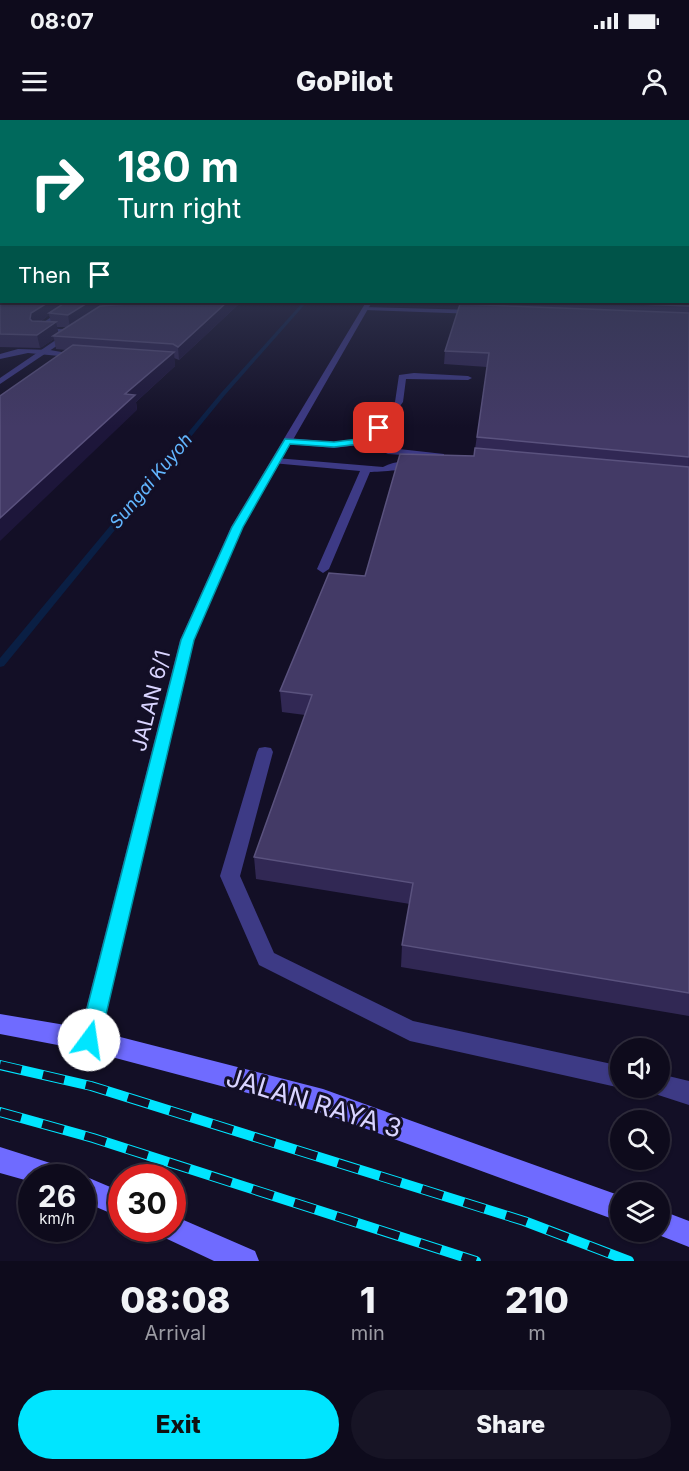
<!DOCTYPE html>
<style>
:root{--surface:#0e0b1c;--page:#171425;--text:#f1f3f6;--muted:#9b9ba3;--line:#2e2b3b;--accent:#00e5ff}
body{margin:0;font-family:Inter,sans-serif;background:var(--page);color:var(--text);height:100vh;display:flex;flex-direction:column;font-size:22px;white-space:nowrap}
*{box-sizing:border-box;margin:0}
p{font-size:20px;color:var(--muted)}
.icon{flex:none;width:33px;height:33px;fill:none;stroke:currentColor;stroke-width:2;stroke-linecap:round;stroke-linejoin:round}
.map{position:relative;height:1141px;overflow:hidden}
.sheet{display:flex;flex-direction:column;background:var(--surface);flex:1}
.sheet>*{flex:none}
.top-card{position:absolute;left:0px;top:0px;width:690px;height:183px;box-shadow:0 2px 4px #0004,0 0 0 2px var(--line);background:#00695c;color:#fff;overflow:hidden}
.tools{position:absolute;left:610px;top:918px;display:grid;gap:12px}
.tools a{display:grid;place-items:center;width:60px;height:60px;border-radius:50%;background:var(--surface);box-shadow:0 2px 4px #0004,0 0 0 2px var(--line);font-size:30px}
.speed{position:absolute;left:18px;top:1044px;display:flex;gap:12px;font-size:30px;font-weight:700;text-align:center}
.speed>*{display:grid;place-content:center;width:78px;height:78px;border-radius:50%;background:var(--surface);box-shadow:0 2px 4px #0004,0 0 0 2px var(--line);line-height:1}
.speed small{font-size:15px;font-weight:400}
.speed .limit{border:9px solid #d22;background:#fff;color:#111}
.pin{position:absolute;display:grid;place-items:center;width:51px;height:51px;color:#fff;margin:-26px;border-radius:12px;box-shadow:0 3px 9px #0006}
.me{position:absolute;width:66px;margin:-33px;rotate:14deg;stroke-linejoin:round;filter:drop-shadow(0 0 4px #0008)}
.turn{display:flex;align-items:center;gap:21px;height:126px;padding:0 18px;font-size:27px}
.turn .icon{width:78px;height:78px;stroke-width:2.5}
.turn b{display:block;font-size:42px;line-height:51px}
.then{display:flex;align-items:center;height:57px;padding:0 18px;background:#0003;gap:12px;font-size:22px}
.eta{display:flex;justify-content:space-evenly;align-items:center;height:102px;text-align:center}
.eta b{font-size:36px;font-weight:800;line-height:42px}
.primary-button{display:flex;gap:12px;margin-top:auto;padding:12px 18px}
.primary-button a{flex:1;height:69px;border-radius:36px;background:var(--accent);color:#111;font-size:24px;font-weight:800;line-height:69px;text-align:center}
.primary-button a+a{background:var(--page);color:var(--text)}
.status{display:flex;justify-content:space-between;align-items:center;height:42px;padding:0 30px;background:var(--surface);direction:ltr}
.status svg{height:16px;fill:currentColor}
header{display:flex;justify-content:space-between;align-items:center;height:78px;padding:0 18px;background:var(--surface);font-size:27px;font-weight:800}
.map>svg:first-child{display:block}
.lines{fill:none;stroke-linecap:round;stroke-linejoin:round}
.stream{fill:#0a1f44;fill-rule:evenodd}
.lane{fill:#3d3a85;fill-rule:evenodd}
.street{fill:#3d3a85;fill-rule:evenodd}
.secondary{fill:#6f6bff;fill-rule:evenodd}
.rail-casing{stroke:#00e5ff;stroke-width:10}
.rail{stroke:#130f26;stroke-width:8;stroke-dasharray:22;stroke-linecap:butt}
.wall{fill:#312854;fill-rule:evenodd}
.shaded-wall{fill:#1d163a}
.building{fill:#433a66;stroke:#5a527e;stroke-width:1.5}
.route{fill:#00e5ff;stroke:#0095a6;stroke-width:1.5}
.labels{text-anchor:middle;stroke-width:6;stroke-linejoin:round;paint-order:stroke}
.far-water-label{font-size:18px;font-style:italic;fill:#62b6ff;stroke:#130f26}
.street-label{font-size:21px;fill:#d9d4ff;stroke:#130f26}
.near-street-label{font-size:26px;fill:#d9d4ff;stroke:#130f26}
</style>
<div class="status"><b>08:07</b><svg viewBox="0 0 49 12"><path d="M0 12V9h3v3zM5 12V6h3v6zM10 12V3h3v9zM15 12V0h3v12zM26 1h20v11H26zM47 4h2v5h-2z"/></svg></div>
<header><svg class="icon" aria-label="menu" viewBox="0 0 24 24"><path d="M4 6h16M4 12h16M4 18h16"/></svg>GoPilot<svg class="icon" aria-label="person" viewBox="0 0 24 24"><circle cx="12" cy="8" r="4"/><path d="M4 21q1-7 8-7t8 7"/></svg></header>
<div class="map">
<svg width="689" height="1141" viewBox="0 0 689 1141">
<rect width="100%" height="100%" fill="#130f26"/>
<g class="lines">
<polygon class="stream" points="303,182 307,182 225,275 4,546 0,547 0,538 221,273"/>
<g class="lane">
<polygon points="71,182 80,183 45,208 73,210 76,214 35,212 35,208 72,183"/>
<polygon points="363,187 476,190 479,192 476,194 365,190"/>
<polygon points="18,229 50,230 84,236 80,238 28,233 0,239 0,234"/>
<polygon points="414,253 468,256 472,258 468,260 406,259 403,282 374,320 390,328 444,334 444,338 388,334 367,324 334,328 288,324 283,321 288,318 334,322 365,318 395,282 399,255"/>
<path d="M276 338 383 347C394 341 410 339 420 346 415 349 378 352 370 352L329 449 323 453 317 449 360 351 272 343V339Z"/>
<polygon points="265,627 271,628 273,632 240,756 274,833 413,901 621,946 621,968 623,968 621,968 410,921 259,845 220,756 257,632 259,628"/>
<polygon points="660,954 689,961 689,985 652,973 649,968 660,968"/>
</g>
<g class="street">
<polygon points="366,182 372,182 243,407 194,520 100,920 97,927 89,931 81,927 78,920 180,520 231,407"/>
<polygon points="69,211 76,213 0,264 0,258"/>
</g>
<g class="secondary">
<polygon points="0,894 89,909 323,969 621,1076 621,1102 323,993 89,931 0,914"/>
<polygon points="0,1027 69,1049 73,1058 32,1058 32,1062 0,1053"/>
<polygon points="82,1055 122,1072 122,1098 82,1081 82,1058 76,1058"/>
<polygon points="660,1090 689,1101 689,1127 651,1112 660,1112"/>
<polygon points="172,1095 255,1131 259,1141 214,1141 163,1117 159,1108 172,1108"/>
</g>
<g class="rail-casing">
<g id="rail">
<polyline points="0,945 91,966 524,1101 629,1141"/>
<polyline points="0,992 93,1018 476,1141"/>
</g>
</g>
<use href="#rail" class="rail"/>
</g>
<g class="wall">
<path d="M0 147H2V182H109L103 186 110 185V182H241L179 240 174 238 175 246 136 282 137 290 66 230 56 229 54 219 40 228 0 227ZM49 195 51 202H40ZM57 207H66L58 213Z"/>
<polygon points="689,147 689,896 401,847 402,825 410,784 256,759 254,737 305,595 282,592 280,571 365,456 474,336 487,247 444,244 445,231 462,182 688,182"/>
</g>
<g class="shaded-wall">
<polygon points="49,182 69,182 49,193 49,195 34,206 30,199 31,193"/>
<polygon points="89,182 109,182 70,208 68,195"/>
<polygon points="110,182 140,182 111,191"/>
<polygon points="227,182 241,182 179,240 178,227"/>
<polygon points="56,202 59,215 53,216 54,219 40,228 37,215"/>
<polygon points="174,232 175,246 136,282 137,290 0,421 0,398 125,274"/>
</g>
<g class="building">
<polygon points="0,147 2,147 2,182 49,182 31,193 30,199 32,201 56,202 37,215 0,214 0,160 1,160 1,153 0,153"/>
<polygon points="688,147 689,186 586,182 688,182"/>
<polygon points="66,182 89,182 68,195 49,193"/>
<polygon points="134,182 227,182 178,227 173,224 53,216 100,186 129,184"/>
<polygon points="460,184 689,193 689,337 477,317 489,233 445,231"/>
<polygon points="73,225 174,232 125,274 135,275 0,398 0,276"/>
<polygon points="475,328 689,347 689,873 402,825 413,763 254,737 312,575 280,571 329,453 365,456 400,334 474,336"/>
</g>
<linearGradient id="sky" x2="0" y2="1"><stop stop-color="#0a0815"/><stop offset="0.48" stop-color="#333752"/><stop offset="1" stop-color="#333752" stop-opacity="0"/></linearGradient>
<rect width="689" height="307" fill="url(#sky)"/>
<polygon class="route" points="376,306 383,308 368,323 334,327 290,324 243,407 194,520 100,920 97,927 89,930 82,927 79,920 181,520 232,407 285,319 334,322 366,318"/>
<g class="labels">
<g class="far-water-label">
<text transform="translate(151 361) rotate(-50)" y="6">Sungai Kuyoh</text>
</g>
<g class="street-label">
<text transform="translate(151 581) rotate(-76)" y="7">JALAN 6/1</text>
</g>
<g class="near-street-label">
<text transform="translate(314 983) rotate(17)" y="9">JALAN RAYA 3</text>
</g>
</g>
</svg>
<div class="tools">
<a><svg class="icon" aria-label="sound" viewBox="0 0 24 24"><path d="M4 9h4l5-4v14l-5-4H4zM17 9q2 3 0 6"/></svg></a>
<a><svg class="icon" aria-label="search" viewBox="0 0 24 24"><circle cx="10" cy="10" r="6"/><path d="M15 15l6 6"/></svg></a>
<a><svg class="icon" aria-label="layers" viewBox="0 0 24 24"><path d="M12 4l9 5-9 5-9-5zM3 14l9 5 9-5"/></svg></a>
</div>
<div class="speed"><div>26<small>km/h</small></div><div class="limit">30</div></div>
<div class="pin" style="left:379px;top:308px;background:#d93025"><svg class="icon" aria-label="arrive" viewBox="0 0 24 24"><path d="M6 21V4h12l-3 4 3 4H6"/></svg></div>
<svg class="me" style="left:89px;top:920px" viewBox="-20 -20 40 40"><circle r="19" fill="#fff"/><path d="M0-13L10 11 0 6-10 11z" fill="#00e5ff"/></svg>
<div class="top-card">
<div class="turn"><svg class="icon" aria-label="right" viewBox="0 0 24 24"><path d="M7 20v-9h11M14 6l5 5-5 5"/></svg><div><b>180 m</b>Turn right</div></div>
<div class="then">Then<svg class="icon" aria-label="arrive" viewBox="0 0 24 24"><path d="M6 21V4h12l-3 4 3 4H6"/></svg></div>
</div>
</div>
<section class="sheet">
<div class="eta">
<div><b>08:08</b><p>Arrival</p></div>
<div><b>1</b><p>min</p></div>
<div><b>210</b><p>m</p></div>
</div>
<div class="primary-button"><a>Exit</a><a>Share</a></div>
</section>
